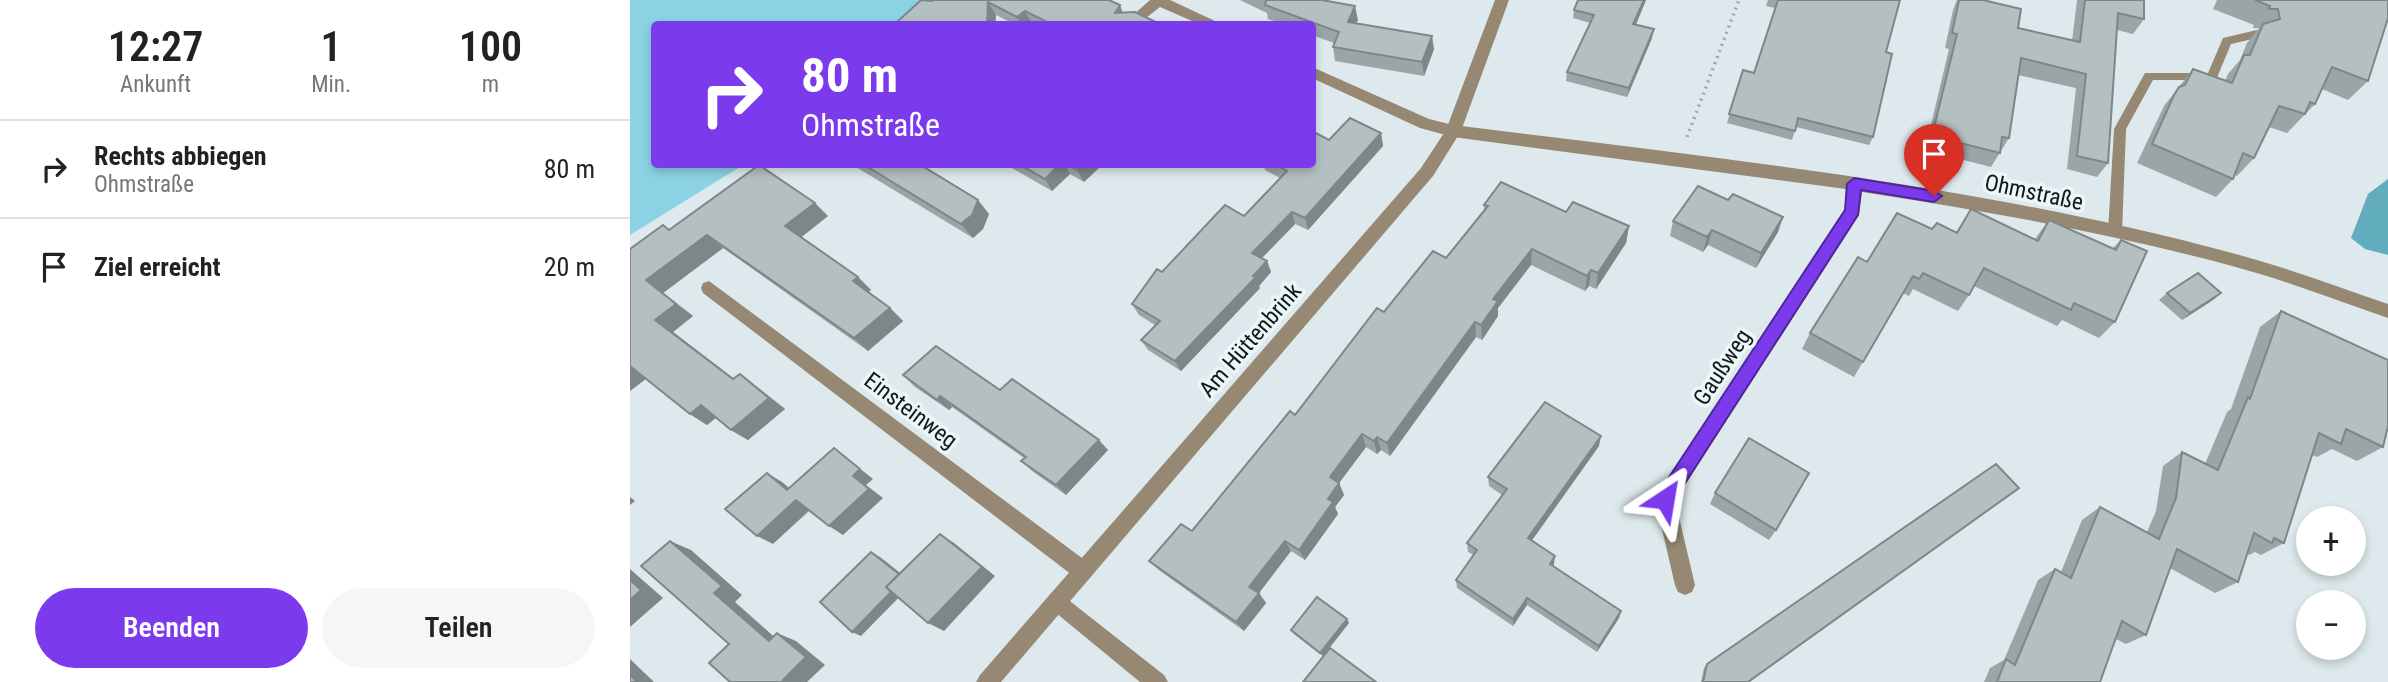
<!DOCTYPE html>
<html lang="de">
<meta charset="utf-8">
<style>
:root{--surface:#fff;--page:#f6f6f6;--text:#222;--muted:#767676;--line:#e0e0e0;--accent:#7c3aed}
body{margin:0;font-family:"Roboto Condensed",sans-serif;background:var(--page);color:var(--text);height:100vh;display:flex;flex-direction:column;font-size:26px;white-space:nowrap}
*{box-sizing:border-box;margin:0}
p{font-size:23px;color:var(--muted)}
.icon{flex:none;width:38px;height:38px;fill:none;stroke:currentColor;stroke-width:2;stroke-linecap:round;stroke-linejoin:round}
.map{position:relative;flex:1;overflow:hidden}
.sheet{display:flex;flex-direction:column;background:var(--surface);width:630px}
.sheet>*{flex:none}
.hud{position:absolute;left:21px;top:21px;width:665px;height:147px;border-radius:7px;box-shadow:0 4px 10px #0003;background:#7c3aed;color:#fff;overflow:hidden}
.controls{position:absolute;left:1666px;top:506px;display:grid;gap:14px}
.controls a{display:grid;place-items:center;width:70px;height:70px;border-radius:50%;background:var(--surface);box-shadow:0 4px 10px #0003;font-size:35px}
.pin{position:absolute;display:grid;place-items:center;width:60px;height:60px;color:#fff;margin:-72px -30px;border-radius:50% 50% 50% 0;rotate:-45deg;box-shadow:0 0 7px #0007}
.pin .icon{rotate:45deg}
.me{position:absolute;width:77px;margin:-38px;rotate:33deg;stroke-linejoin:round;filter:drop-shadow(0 0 5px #0008)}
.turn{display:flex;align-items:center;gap:24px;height:147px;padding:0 35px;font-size:32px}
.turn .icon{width:91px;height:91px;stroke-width:2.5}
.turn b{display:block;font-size:49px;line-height:60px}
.eta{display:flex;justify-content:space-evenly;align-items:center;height:119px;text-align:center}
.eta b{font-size:42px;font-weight:600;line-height:49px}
.cta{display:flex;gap:14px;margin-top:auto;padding:14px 35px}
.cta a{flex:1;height:80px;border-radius:42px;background:var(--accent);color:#fff;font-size:28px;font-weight:600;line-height:80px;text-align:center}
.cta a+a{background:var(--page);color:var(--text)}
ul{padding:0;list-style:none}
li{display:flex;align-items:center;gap:21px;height:98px;padding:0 35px;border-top:2px solid var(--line)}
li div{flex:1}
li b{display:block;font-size:26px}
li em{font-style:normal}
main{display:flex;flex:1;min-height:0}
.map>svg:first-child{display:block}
.green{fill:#8bd3e4}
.water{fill:#61adbe}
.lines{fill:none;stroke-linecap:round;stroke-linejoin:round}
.path{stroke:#9fa9ab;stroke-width:3.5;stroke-dasharray:2 4.5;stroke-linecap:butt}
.service{fill:#968872;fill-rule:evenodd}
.minor{fill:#968872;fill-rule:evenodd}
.tertiary{fill:#968872;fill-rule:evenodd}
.wall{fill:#9ba4a7}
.shaded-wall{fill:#7e8688}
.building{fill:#b4bfc2;stroke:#7e8688;stroke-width:2}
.route{fill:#7c3aed;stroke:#51269a;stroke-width:2}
.labels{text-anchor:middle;stroke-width:7;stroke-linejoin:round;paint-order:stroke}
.street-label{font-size:23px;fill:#131718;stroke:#ebf6f9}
</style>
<main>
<section class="sheet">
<div class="eta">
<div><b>12:27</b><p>Ankunft</p></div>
<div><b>1</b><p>Min.</p></div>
<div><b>100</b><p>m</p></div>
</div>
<ul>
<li><svg class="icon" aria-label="right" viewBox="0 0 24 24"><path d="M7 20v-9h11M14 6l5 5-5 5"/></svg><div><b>Rechts abbiegen</b><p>Ohmstraße</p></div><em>80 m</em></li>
<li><svg class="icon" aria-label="arrive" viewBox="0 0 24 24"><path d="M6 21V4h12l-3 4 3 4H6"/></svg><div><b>Ziel erreicht</b></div><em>20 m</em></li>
</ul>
<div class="cta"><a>Beenden</a><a>Teilen</a></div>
</section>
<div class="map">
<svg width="1758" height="682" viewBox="0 0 1758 682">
<rect width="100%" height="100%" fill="#dde9ec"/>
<polygon class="green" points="0,0 312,0 284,24 24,24 24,164 113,165 0,235"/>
<polygon class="water" points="1758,179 1758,255 1735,249 1721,238 1738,194"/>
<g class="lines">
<polyline class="path" points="1057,137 1109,0"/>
<polygon class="service" points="1627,30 1631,31 1631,37 1601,44 1586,80 1523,80 1496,129 1492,232 1485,237 1480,236 1478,232 1484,129 1515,73 1578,73 1593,38"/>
<g class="minor">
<polygon points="520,0 540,0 585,21 587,24 569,24 530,7 508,24 493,24"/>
<path d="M682 67 799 119 823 125C1083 158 1348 184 1602 253 1655 267 1706 286 1758 304V318C1706 300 1655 280 1602 266 1480 233 1356 211 1232 192L1229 215 1045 500 1065 585 1062 592 1055 595 1048 592 1045 585 1025 499 1215 210 1216 189 823 137 790 128 682 78Z"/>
<polygon points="79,281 460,564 463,571 460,578 453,581 446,578 73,293 71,288 73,283"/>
<polygon points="427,591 534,675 538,682 510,682 420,608 417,601 420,594"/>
</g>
<polygon class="tertiary" points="865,0 879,0 831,131 803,176 371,682 346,682 350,675 791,168 816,130"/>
</g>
<g class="wall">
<polygon points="479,0 493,13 530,24 384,24 366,15 365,24 270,24 268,21 302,1"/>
<polygon points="610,0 692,0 728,20 726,23 804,49 794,76 705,61 703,47 704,43 682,35 682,24 654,24 638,19 637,13"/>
<polygon points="1016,0 1006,25 1022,38 997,97 936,81 937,72 960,23 943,18 944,10"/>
<polygon points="1138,0 1270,0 1256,52 1243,137 1239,145 1166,127 1162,140 1097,123 1113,70 1124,73 1145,8 1136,6"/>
<polygon points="1327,0 1353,0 1388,28 1442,41 1447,0 1514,0 1514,19 1503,34 1487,30 1478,163 1467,177 1437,169 1446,88 1388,75 1379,138 1361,167 1295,150 1319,49 1315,48 1323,10"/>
<polygon points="1587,0 1758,0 1738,81 1718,100 1692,89 1685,104 1657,133 1639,127 1624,158 1607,176 1605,175 1603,179 1586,197 1507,163 1534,106 1563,69 1595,81 1598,74 1610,60 1617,43 1629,28 1623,28 1624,25 1583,9"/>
<polygon points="751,133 753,146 678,230 665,224 632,258 637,261 641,272 629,286 630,288 551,371 518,350 511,340 525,325 509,315 502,304 532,272 614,216 650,178 635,170 633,164 682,164 699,140"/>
<polygon points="221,164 289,164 359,214 353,229 343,238"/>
<polygon points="380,164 473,164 454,182 440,174 422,191 382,168"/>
<polygon points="1098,200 1148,232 1126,268 1078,245 1073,252 1040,236 1043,221"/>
<polygon points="854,205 936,212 999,226 996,243 966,289 959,286 955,291 901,265 868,308 868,316 852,340 846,337 760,456 751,450 747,454 736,447 709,483 714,495 705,507 708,514 675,560 661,551 629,593 636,603 614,631 530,571 519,561 562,531 754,312 816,258 854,211"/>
<polygon points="1341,209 1405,239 1419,220 1483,248 1491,240 1485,322 1469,338 1432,320 1427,326 1344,286 1339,295 1328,311 1283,289 1279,296 1273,293 1224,377 1172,349 1180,333 1302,229 1326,232"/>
<polygon points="198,216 171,237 228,277 241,290 238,292 260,308 273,321 238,351 93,248 33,293 63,316 43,332 104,379 126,386 155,409 118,440 101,430 86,418 77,425 60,414 16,379 0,391 39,230"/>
<polygon points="1537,293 1591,293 1583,300 1552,320 1529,300"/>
<polygon points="1651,311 1753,447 1727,461 1702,449 1687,457 1682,455 1654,543 1631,555 1625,552 1619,555 1617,554 1608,582 1585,593 1540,568 1516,635 1496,644 1486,639 1470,682 1354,682 1360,668 1374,660 1408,580 1425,569 1431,572 1452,520 1470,507 1517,532 1526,511 1533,466 1552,452 1575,464 1597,412 1601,409 1630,327"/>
<polygon points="273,375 370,390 478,450 436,495 402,471 391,461 394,458 322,407 319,410 285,387"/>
<polygon points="969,446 902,540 924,564 923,566 991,611 989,618 967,652 897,605 883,626 827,588 826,580 844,555 838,552 837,543 872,495 859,486 858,477"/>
<polygon points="1389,488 1119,682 1071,682 1074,668 1077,664"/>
<polygon points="1085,493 1146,530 1139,540 1080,504"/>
<polygon points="719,623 693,656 664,634 661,630"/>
</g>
<g class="shaded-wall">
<polygon points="1014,0 1016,0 1002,33 1003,24"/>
<polygon points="358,2 366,15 365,24 357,24"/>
<polygon points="490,5 495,19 485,13"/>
<polygon points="725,6 728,20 720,35 718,22"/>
<polygon points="395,11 402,24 391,24 387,17"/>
<polygon points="1024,29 1022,38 997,97 999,88"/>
<polygon points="802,36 804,49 794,76 792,62"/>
<polygon points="751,133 753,146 678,230 675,218"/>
<polygon points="430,164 435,164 440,174 422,191 415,179"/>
<polygon points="453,164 473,164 454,182 447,170"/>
<polygon points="348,200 359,214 353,229 343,238 331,224"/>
<polygon points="185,203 198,216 169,239 155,226"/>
<polygon points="662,212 665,224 626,264 622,253"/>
<polygon points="1153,217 1148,232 1126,268 1131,253"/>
<polygon points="999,226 996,243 966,289 968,273"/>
<polygon points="1082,230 1078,245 1073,252 1077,237"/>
<polygon points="77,235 93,248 33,293 63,316 43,332 120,391 25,320 16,280"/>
<polygon points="902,249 901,265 868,308 868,316 852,340 851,325 863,299"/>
<polygon points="637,261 641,272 629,286 630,288 551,371 545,361"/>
<polygon points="961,270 959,286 955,291 957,276"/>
<polygon points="228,277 241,290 236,294 223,281"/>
<polygon points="1591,293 1583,300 1552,320 1560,313"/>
<polygon points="260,308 273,321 238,351 224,338"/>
<polygon points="845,322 846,337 760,456 757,443"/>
<polygon points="0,366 18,377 0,391"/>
<polygon points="110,374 155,409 118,440 101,430"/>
<polygon points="310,396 322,407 319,410 307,400"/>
<polygon points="71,405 88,416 77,425 60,414"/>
<polygon points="732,434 736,447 709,483 714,495 705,507 708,514 675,560 669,550 698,499 700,477"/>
<polygon points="971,436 969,446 898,546 898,538"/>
<polygon points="747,437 751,450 747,454 744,441"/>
<polygon points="469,440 478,450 436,495 426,485"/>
<polygon points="204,448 243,479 236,485 253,498 213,535 199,526 223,476"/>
<polygon points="137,473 152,482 173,499 157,490"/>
<polygon points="1389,488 1119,682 1118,682"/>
<polygon points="0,497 5,501 0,505"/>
<polygon points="166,500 181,509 143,544 127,536"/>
<polygon points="310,534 324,543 365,576 314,631 298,623"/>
<polygon points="40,541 61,550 112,595 105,602 158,649 139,641 84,593"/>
<polygon points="655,541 661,551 629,593 636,603 614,631 606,622 619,587"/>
<polygon points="241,552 250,557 283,583 231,636 222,632"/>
<polygon points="925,556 924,564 919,572 920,564"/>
<polygon points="0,569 33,598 0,627"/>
<polygon points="897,598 897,605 883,626 883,619"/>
<polygon points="991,611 989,618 967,652 969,646"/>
<polygon points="717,619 719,623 693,656 690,653"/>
<polygon points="147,633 166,641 195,665 177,682 155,682 153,680"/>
<polygon points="0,659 24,682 7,682 0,675"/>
</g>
<g class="building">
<polygon points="291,0 302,1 303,0 479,0 490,5 485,13 505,12 530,24 426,24 419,23 395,11 387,17 358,2 357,24 274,24 268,21"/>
<polygon points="635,0 692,0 725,6 718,22 802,36 792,62 703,47 709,32 635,5 636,0"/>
<polygon points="948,0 1014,0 1003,24 1024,29 999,88 937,72 964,15 944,10"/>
<polygon points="1148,0 1270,0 1256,52 1262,54 1243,137 1168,118 1165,131 1099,114 1113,70 1124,73"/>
<polygon points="1329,0 1353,0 1391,9 1388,28 1450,42 1455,0 1514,0 1514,19 1488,13 1478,163 1447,156 1456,74 1391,58 1379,138 1372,137 1370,153 1302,136 1327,34 1322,33"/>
<polygon points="1625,0 1758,0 1758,18 1738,81 1702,67 1685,104 1680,102 1675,114 1649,106 1624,158 1613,153 1603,179 1522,144 1544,95 1549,87 1555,85 1563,69 1602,83 1614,55 1620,55 1633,24 1650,19 1648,9 1639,9 1640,6"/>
<polygon points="720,118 751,133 675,218 662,212 622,253 637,261 623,276 626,277 545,361 511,340 530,321 502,304 527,269 532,272 595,205 614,216 657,171 645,164 682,164 682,131 699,140"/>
<polygon points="233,164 289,164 348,200 342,215 331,224"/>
<polygon points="389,164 430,164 415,179"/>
<polygon points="438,164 453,164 447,170"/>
<polygon points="129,165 185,203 155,226 228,277 223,281 260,308 224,338 77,235 16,280 46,304 25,320 103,379 110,374 139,398 101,430 71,405 60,414 0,366 0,249 33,225 39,230"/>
<polygon points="871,182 936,212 943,202 999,226 968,273 961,270 957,276 902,249 863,299 868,301 851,325 845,322 757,443 747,437 744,441 732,434 700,477 709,483 698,499 703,502 669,550 655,541 619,587 629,593 606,622 519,561 551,524 562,531 660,411 665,415 747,308 754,312 803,251 816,258 858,206 854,205"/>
<polygon points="1068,186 1098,200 1103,194 1153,217 1131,253 1082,230 1077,237 1043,221"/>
<polygon points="1341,209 1408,241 1419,220 1486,250 1491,240 1517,251 1485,322 1444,303 1441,310 1354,268 1339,295 1293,273 1289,279 1283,276 1233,362 1180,333 1228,257 1237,262 1267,213 1302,229 1307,223 1327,233"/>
<polygon points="1568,273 1591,293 1560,313 1537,293"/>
<polygon points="1651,311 1758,360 1758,426 1753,447 1716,429 1711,444 1689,433 1654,543 1644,538 1642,543 1624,533 1608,582 1547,549 1516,635 1492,621 1470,682 1367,682 1376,659 1385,665 1425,569 1441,578 1470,507 1529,539 1546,498 1552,452 1588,470 1618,397 1620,399"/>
<polygon points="306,346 370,390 382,379 469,440 426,485 391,461 396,457 310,396 307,400 273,375"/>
<polygon points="915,402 971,436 898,538 925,556 920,564 991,611 969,646 897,598 883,619 826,580 847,550 837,543 877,489 858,477"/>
<polygon points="1119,438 1179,473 1146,530 1085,493"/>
<polygon points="204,448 230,469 223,476 239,489 199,526 166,500 127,536 95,509 137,473 157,490"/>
<polygon points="1366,464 1389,488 1118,682 1073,682 1077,664"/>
<polygon points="310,534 352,567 298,623 256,587"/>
<polygon points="40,541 92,586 84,593 139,641 147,633 176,657 153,680 155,682 100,682 79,663 99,644 11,566"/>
<polygon points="241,552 269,574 256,587 261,592 222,632 190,602"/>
<polygon points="0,580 11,590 0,600"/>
<polygon points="687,597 717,619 690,653 661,630"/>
<polygon points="700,648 746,682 673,682"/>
<polygon points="0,675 7,682 0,682"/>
</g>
<polygon class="route" points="1224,178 1304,191 1312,196 1304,202 1231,190 1228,215 1041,505 1035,508 1028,505 1026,499 1028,494 1215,210 1217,184"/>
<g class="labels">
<g class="street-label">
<text transform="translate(1404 192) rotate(12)" y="8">Ohmstraße</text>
<text transform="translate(620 340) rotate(-49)" y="8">Am Hüttenbrink</text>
<text transform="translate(1092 367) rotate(-57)" y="8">Gaußweg</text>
<text transform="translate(281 410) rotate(37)" y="8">Einsteinweg</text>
</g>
</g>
</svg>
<div class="controls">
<a>+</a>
<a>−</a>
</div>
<div class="pin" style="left:1304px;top:196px;background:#d93025"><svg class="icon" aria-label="arrive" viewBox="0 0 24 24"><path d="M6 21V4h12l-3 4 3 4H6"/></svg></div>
<svg class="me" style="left:1035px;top:499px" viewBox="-20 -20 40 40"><path d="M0-17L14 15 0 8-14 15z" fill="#7c3aed" stroke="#fff" stroke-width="4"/></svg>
<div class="hud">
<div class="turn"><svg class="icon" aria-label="right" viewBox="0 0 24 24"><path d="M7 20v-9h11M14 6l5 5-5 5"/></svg><div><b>80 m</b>Ohmstraße</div></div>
</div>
</div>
</main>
